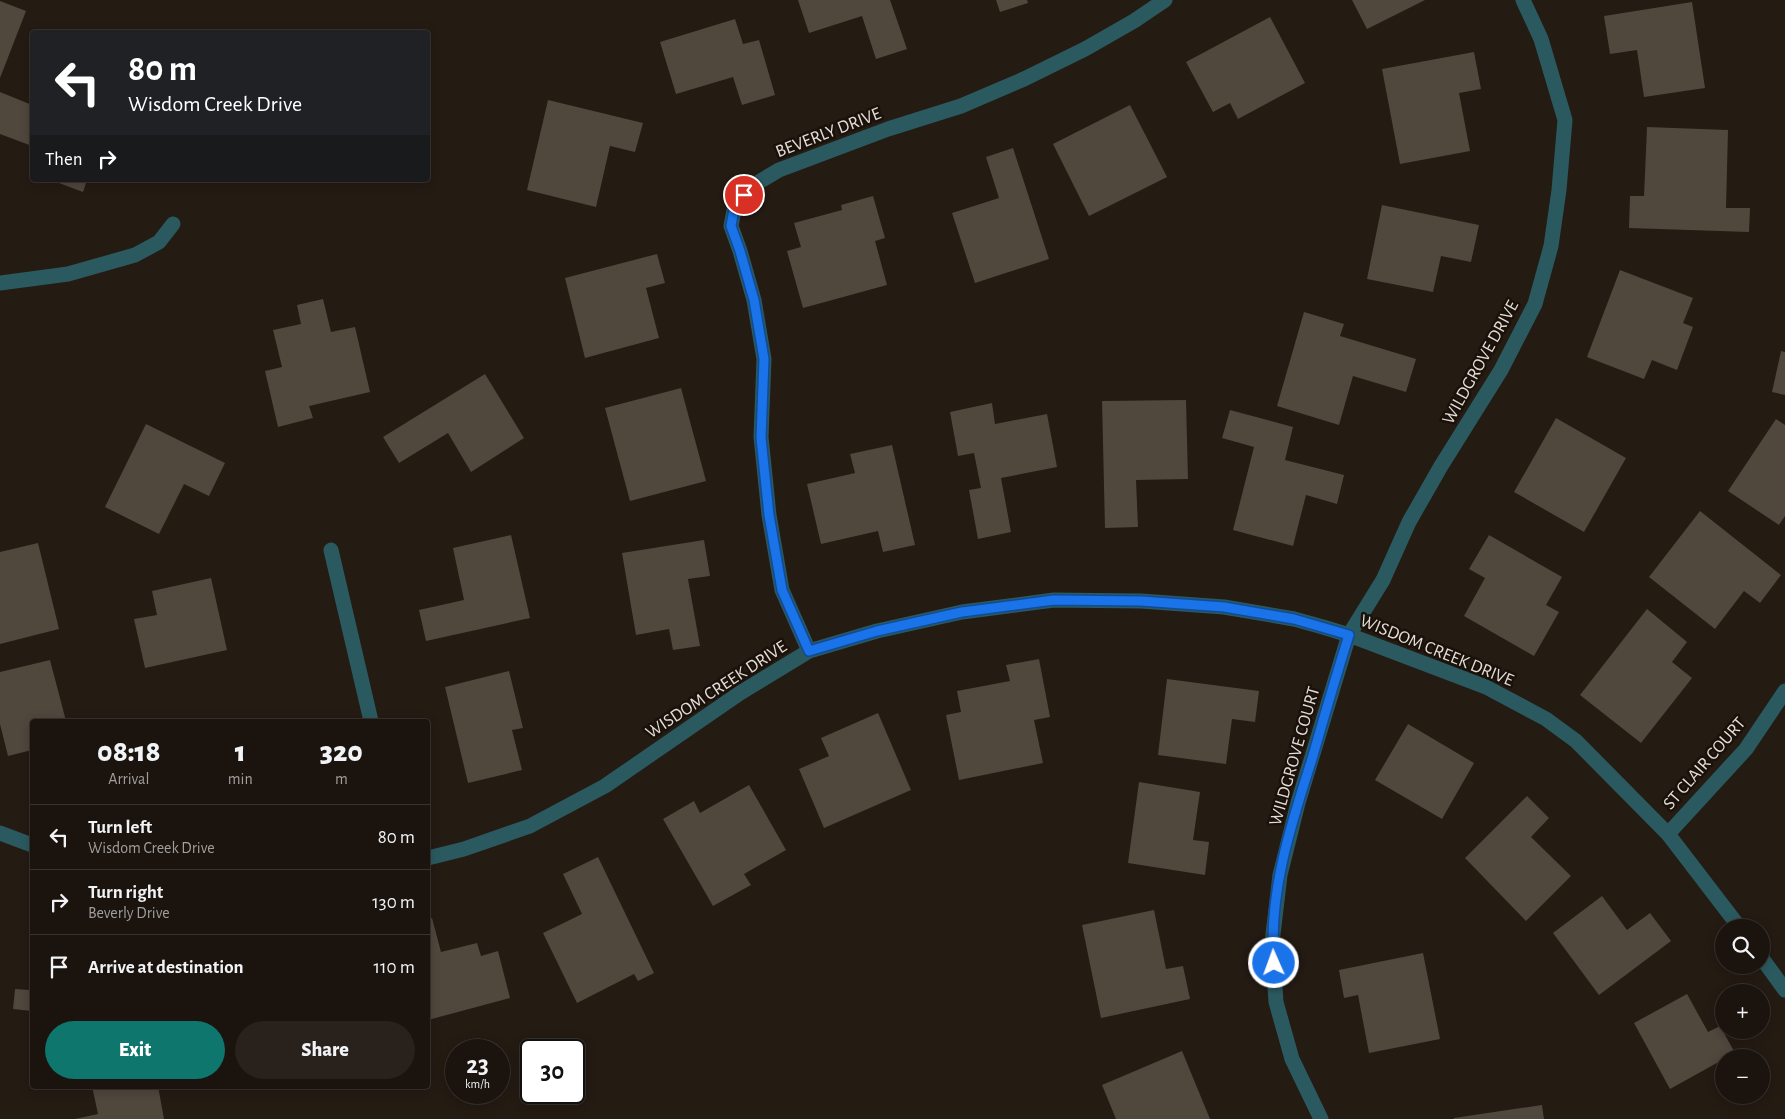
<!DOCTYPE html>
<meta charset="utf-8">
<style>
:root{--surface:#1b140e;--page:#28211c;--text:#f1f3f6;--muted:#a09e9e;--line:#39332e;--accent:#0f766e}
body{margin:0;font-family:"Alegreya Sans",sans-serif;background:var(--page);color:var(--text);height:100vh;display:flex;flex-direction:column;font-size:19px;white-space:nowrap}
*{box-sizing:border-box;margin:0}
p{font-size:16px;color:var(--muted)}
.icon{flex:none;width:28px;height:28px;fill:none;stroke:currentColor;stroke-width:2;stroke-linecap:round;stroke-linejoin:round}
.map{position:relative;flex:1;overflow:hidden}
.sheet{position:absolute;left:30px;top:719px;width:400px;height:370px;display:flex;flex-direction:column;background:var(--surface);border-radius:5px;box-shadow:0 2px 12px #0003,0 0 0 1px var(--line)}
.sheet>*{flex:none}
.hud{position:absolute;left:30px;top:30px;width:400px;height:152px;border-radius:5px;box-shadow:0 2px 12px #0003,0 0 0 1px var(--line);background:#202124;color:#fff;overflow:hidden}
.controls{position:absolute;left:1715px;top:919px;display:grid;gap:10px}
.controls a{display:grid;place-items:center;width:55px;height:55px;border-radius:50%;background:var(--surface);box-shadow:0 2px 12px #0003,0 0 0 1px var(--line);font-size:25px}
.speed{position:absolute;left:445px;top:1039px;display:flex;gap:10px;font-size:25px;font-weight:700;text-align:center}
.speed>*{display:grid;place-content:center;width:65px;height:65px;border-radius:50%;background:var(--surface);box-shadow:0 2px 12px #0003,0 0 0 1px var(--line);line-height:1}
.speed small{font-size:12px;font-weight:400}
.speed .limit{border:2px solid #111;border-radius:8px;background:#fff;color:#111}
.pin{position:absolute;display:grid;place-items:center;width:42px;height:42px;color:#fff;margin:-21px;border:2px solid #fff;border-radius:50%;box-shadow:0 1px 5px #0007}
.me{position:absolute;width:55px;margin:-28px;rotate:358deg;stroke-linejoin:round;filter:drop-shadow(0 0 4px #0008)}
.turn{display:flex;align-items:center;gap:18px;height:105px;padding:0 15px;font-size:22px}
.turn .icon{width:65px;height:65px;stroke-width:2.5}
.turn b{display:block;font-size:35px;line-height:42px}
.then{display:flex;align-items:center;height:48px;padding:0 15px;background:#0003;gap:10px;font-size:19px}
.eta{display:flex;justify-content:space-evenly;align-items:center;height:85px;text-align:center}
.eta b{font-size:30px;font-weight:800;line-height:35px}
.action{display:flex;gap:10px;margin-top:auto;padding:10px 15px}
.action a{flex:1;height:58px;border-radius:30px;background:var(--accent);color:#fff;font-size:20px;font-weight:800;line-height:58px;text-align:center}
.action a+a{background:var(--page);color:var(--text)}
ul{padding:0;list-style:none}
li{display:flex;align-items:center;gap:15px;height:65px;padding:0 15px;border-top:1px solid var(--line)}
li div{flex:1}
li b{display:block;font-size:19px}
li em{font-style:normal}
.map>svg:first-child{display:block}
.building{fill:#50473d}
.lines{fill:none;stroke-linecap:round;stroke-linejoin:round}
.minor{stroke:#2a5a60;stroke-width:15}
.route-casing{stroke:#114b97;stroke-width:12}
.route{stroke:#1a73e8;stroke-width:9}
.labels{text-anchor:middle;stroke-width:5;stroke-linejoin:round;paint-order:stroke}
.street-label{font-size:18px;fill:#e4ded8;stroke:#1a120a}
</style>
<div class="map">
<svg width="1785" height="1119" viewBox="0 0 1785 1119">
<rect width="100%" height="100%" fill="#241b13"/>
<g class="building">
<polygon points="798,0 890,0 907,49 876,59 862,16 809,33"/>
<polygon points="996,0 1027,0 1028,3 1000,12"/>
<polygon points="1352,0 1425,0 1367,29"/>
<polygon points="0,1 26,11 0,78"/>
<polygon points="1692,2 1705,88 1644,97 1637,50 1610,54 1604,16"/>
<polygon points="1270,17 1305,83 1238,119 1230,103 1213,112 1186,62"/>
<polygon points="735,19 743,44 759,40 775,95 742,105 733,77 676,94 660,42"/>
<polygon points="1474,52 1481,89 1459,93 1470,151 1400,164 1382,69"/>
<polygon points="0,92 32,105 32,146 0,134"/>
<polygon points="548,100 643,123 635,152 610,146 596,207 527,190"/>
<polygon points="1130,105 1167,177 1089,216 1053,144"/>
<polygon points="1647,127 1728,130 1726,208 1750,208 1749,232 1629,228 1630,196 1644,196"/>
<polygon points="1013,148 1049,259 975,283 952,213 999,198 986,157"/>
<polygon points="51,180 87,180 83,192"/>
<polygon points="873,196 885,238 875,241 887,285 803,308 787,251 801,247 794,223 842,210 841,205"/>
<polygon points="1382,205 1479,225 1471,262 1441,256 1433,292 1367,279"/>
<polygon points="657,254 665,283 646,288 659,338 585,358 565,278"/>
<polygon points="1620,270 1693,298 1683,323 1693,327 1677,370 1652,360 1644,379 1587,357"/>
<polygon points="323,299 331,332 355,327 370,392 309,406 313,418 278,427 265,371 282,367 273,330 301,324 297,305"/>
<polygon points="1304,312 1344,324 1340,336 1416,359 1406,392 1353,376 1339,425 1277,406"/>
<polygon points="1781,351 1785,352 1785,395 1772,392"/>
<polygon points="485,374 524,438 471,472 448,433 399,463 383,437"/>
<polygon points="681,388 706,481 630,501 605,408"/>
<polygon points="1186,400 1188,479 1136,480 1138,527 1105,528 1102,401"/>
<polygon points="992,403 995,424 1047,414 1057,467 1001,478 1011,532 978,539 969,490 981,488 974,453 958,456 950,412"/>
<polygon points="1230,410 1293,427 1285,460 1344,475 1337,504 1306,495 1293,546 1233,530 1254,447 1222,438"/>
<polygon points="1556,418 1626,458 1584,532 1514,492"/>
<polygon points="1776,419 1785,425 1785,516 1779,525 1728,491"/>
<polygon points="146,424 225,463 209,496 184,484 159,534 105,507"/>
<polygon points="892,445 915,545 883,552 878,531 821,544 807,484 855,473 850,454"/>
<polygon points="1700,511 1781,575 1760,603 1744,591 1715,629 1649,577"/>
<polygon points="511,535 530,618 426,641 419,610 464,600 453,548"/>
<polygon points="1489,535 1562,577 1546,605 1559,612 1534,656 1464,616 1485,578 1469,569"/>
<polygon points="704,540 710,576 688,579 700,646 673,650 669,629 636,635 622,553"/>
<polygon points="38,543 59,629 0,644 0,552"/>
<polygon points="211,578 227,650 145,668 134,619 157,615 152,591"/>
<polygon points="1647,609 1687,642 1672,662 1692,678 1641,743 1580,695"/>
<polygon points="1039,659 1050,717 1034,720 1043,763 959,780 946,715 961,712 957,691 1010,681 1006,665"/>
<polygon points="50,660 66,721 32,721 32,750 8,756 0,724 0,672"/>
<polygon points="509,671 523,728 512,730 522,770 468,783 445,687"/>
<polygon points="1167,679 1259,691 1255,722 1232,719 1226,764 1158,755"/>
<polygon points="878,713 911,790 824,828 799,769 829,756 821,738"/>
<polygon points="1408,724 1474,763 1442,819 1375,780"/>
<polygon points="1139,782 1200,792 1193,840 1209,842 1205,875 1128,863"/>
<polygon points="749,785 786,850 744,874 751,885 713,906 663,819 694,801 700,813"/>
<polygon points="1527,796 1549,818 1531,837 1571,876 1526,921 1465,858"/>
<polygon points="598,857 654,973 638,981 634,974 577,1003 543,933 582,914 563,874"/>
<polygon points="1602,896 1627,930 1650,913 1671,941 1599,995 1553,933"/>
<polygon points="1154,910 1166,969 1183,966 1190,999 1101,1018 1082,925"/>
<polygon points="432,918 441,952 477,943 481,956 498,951 510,998 428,1020 428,919"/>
<polygon points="1423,953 1440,1039 1369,1053 1358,995 1344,998 1339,970"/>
<polygon points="31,969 32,969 32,1011 13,1009 15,989 29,990"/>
<polygon points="1687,994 1708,1032 1720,1026 1735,1053 1724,1058 1724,1059 1670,1089 1634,1023"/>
<polygon points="1182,1051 1210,1119 1116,1119 1102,1085"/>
<polygon points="92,1086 158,1086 164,1119 75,1119 98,1114"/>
<polygon points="1542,1105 1544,1119 1454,1119 1454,1118"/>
</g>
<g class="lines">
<g class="minor">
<polyline points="0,283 68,274 135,255 159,242 173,224"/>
<polyline points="331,550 371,721"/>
<polyline points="809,651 782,590 769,515 761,437 764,359 754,300 740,251 731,226 735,205 752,186 779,170 888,129 961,106 1024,79 1085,49 1134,21 1165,0"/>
<polyline points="0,833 32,845"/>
<polyline points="1668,834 1746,749 1785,691"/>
<polyline points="428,858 464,849 530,826 605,786 740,693 809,651 877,631 962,612 1054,600 1141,601 1224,607 1294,619 1323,627 1349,635 1486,687 1546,719 1576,741 1668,834 1740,928"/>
<polyline points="1761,957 1785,990"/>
<polyline points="1321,1119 1292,1059 1276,1002 1272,943 1280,875 1298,803 1349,635 1383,580 1409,522 1441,466 1501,370 1535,304 1551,246 1559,190 1565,120 1541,39 1523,0"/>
</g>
</g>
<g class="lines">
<g class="route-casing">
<path id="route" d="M744 195 735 204 731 226 740 251 754 300 764 359 761 438 769 515 782 590 809 651 877 631 962 612 1054 600 1141 601 1224 607 1294 619 1349 635C1336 676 1324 717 1312 759 1291 824 1268 894 1274 963"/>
</g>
<use href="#route" class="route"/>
</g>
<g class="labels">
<g class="street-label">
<text transform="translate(828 132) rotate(-21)" y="6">BEVERLY DRIVE</text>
<text transform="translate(1480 362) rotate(-61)" y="6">WILDGROVE DRIVE</text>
<text transform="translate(1437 650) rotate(22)" y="6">WISDOM CREEK DRIVE</text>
<text transform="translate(716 689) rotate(-33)" y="6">WISDOM CREEK DRIVE</text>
<text transform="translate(1294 756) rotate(-74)" y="6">WILDGROVE COURT</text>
<text transform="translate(1704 763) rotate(-49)" y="6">ST CLAIR COURT</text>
</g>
</g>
</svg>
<div class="controls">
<a><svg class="icon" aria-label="search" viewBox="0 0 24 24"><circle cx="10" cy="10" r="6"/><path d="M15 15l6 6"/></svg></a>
<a>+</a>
<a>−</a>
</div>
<div class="speed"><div>23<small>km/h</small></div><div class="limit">30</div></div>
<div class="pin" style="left:744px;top:195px;background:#d93025"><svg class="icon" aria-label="arrive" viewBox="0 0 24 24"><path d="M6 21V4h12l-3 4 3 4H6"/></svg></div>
<svg class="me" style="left:1274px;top:963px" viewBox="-20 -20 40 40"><circle r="17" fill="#1a73e8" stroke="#fff" stroke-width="3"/><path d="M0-11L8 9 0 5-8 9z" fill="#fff"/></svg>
<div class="hud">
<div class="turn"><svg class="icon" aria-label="left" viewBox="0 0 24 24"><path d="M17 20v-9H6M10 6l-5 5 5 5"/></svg><div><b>80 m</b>Wisdom Creek Drive</div></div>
<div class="then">Then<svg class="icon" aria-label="right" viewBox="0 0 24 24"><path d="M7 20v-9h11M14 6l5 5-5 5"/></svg></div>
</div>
<section class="sheet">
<div class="eta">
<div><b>08:18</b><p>Arrival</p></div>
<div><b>1</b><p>min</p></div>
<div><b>320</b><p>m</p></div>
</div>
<ul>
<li><svg class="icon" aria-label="left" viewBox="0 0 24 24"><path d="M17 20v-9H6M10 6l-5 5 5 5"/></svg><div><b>Turn left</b><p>Wisdom Creek Drive</p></div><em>80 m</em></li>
<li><svg class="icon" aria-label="right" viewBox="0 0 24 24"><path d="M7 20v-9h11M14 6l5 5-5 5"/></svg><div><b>Turn right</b><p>Beverly Drive</p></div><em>130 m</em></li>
<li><svg class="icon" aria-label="arrive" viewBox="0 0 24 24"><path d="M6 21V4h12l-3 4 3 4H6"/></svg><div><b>Arrive at destination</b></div><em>110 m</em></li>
</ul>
<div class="action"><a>Exit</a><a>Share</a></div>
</section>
</div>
